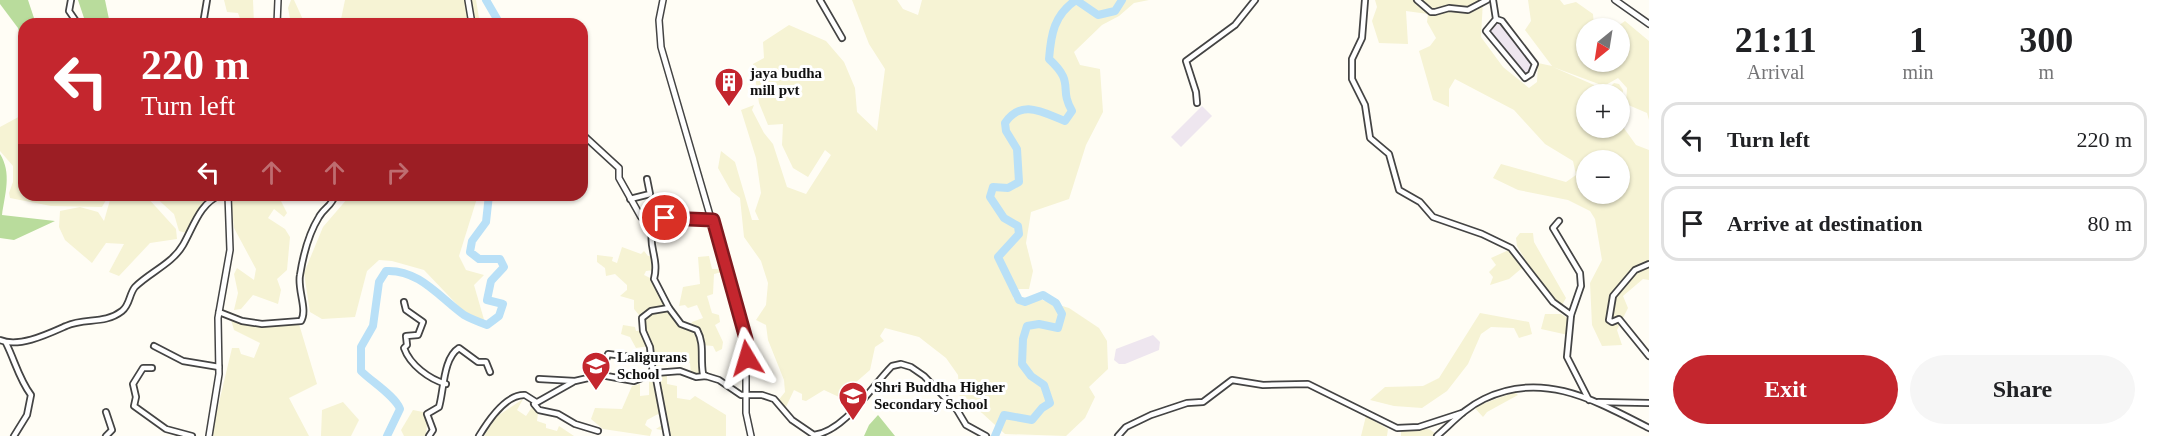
<!DOCTYPE html>
<meta charset="utf-8">
<style>
:root{--surface:#fff;--page:#f6f6f6;--text:#202124;--muted:#757577;--line:#e0e0e0;--accent:#c4262e}
body{margin:0;font-family:Georgia,serif;background:var(--page);color:var(--text);height:100vh;display:flex;flex-direction:column;font-size:22px;white-space:nowrap}
*{box-sizing:border-box;margin:0}
p{font-size:20px;color:var(--muted)}
.icon{flex:none;width:33px;height:33px;fill:none;stroke:currentColor;stroke-width:2;stroke-linecap:round;stroke-linejoin:round}
.map{position:relative;flex:1;overflow:hidden}
.details{display:flex;flex-direction:column;background:var(--surface);width:510px}
.details>*{flex:none}
.banner{position:absolute;left:18px;top:18px;width:570px;height:183px;border-radius:18px;box-shadow:0 2px 4px #0004;background:#c4262e;color:#fff;overflow:hidden}
.needle{width:39px;rotate:210deg}
.controls{position:absolute;left:1576px;top:18px;display:grid;gap:12px}
.controls a{display:grid;place-items:center;width:54px;height:54px;border-radius:50%;background:var(--surface);box-shadow:0 2px 4px #0004;font-size:30px}
.pin{position:absolute;display:grid;place-items:center;width:51px;height:51px;color:#fff;margin:-26px;border:3px solid #fff;border-radius:50%;box-shadow:0 2px 6px #0007}
.me{position:absolute;width:66px;margin:-33px;rotate:353deg;stroke-linejoin:round;filter:drop-shadow(0 0 4px #0008)}
.turn{display:flex;align-items:center;gap:21px;height:126px;padding:0 24px;font-size:27px}
.turn .icon{width:78px;height:78px;stroke-width:2.5}
.turn b{display:block;font-size:42px;line-height:51px}
.lanes{display:flex;align-items:center;height:57px;padding:0 24px;background:#0003;justify-content:center;gap:30px;direction:ltr}
.lanes .off{opacity:.35}
.eta{display:flex;justify-content:space-evenly;align-items:center;height:102px;text-align:center}
.eta b{font-size:36px;font-weight:700;line-height:42px}
.button{display:flex;gap:12px;margin-top:auto;padding:12px 24px}
.button a{flex:1;height:69px;border-radius:36px;background:var(--accent);color:#fff;font-size:24px;font-weight:700;line-height:69px;text-align:center}
.button a+a{background:var(--page);color:var(--text)}
ul{padding:0;list-style:none}
li{display:flex;align-items:center;gap:18px;height:75px;margin:0 12px 9px;padding:0 12px;border:3px solid var(--line);border-radius:18px}
li div{flex:1}
li b{display:block;font-size:22px}
li em{font-style:normal}
main{display:flex;flex:1;min-height:0}
.map>svg:first-child{display:block}
.industrial{fill:#eee6ef}
.farmland{fill:#f6f3d4;fill-rule:evenodd}
.forest{fill:#b9dc9c}
.lines{fill:none;stroke-linecap:round;stroke-linejoin:round}
.river{stroke:#b9e0f7;stroke-width:8}
.minor-casing{stroke:#444;stroke-width:8}
.tertiary-casing{stroke:#444;stroke-width:8}
.minor{stroke:#fff;stroke-width:4.5}
.tertiary{stroke:#fff;stroke-width:5}
.route-casing{stroke:#7f191e;stroke-width:15}
.route{stroke:#c4262e;stroke-width:10}
.labels{text-anchor:middle;stroke-width:6;stroke-linejoin:round;paint-order:stroke}
.poi-label{font-size:15px;font-weight:bold;fill:#111;stroke:#fff;text-anchor:start}
</style>
<main>
<div class="map">
<svg width="1649" height="436" viewBox="0 0 1649 436">
<rect width="100%" height="100%" fill="#fffdf5"/>
<g class="industrial">
<polygon points="1501,21 1535,67 1522,76 1488,30"/>
<polygon points="1202,106 1212,116 1181,147 1171,137"/>
<polygon points="1153,335 1160,342 1159,350 1125,364 1119,364 1114,360 1116,349"/>
</g>
<g class="farmland">
<polygon points="224,0 253,0 254,24 242,24 238,13 227,12"/>
<polygon points="291,0 294,0 305,24 291,24 288,8"/>
<polygon points="345,0 476,0 480,24 340,24"/>
<polygon points="852,0 897,0 903,9 918,15 922,0 1149,0 1134,3 1119,16 1102,25 1074,52 1080,65 1100,69 1103,112 1086,145 1069,199 1031,212 1026,243 1033,271 1029,289 1013,289 1013,298 1021,304 1039,299 1069,308 1099,328 1107,341 1108,369 1089,387 1095,397 1085,418 1066,436 1005,434 982,413 960,400 958,375 946,358 919,337 885,328 880,336 884,341 875,347 870,370 839,397 824,390 806,401 802,400 802,394 794,390 785,409 777,402 785,392 784,380 768,340 766,325 756,320 766,305 768,283 761,261 744,237 740,198 731,191 718,168 721,151 735,162 752,220 759,220 755,211 761,193 756,158 741,110 754,105 752,110 764,133 773,144 787,187 806,194 831,155 825,150 808,177 793,168 782,145 783,124 768,125 759,103 753,64 764,58 763,42 789,25 826,41 844,62 855,88 857,112 877,131 885,69 869,44"/>
<path d="M1375 0H1483L1481 37 1503 67 1529 88 1537 82 1538 63 1552 66 1525 30 1531 21 1528 0H1560L1564 5 1576 2 1593 14 1594 26 1598 28H1587V62H1620V28H1615L1625 21 1649 41V120L1647 113 1626 104 1627 88 1618 78 1604 86 1553 67 1594 85 1595 94H1587V128H1620V94H1603L1614 83 1619 84 1623 90 1621 124 1636 145 1649 150V280L1643 279 1623 296 1628 308 1617 330 1622 345 1602 346 1592 325 1590 283 1602 260 1595 219 1590 211 1568 200 1518 190 1493 178 1501 164 1566 182 1576 175 1573 161 1545 144 1514 110 1455 79 1449 89V107L1433 100 1419 51 1430 46 1436 38 1427 22 1428 14 1406 11 1408 44 1379 43 1372 21 1377 7ZM1587 160H1620V194H1587Z"/>
<polygon points="24,114 24,195 109,195 102,207 51,206 10,198 9,193 13,182 13,166 0,151 0,127"/>
<polygon points="122,195 146,196 176,229 177,239 150,243 119,276 109,272 124,244 106,243 92,263 65,240 59,227 60,211 80,207 98,212 104,221 110,200"/>
<polygon points="153,195 208,195 206,210 190,234 179,231 174,214"/>
<polygon points="230,195 278,195 287,213 284,217 274,209 268,218 285,229 290,237 287,270 277,279 281,290 278,304 253,295 241,309 234,310 238,293 234,274 237,268 254,280 256,269 234,228"/>
<polygon points="345,195 478,195 459,256 466,270 484,275 474,285 485,323 468,316 424,270 392,261 379,260 367,271 355,317 322,319 310,312 304,273 323,227 348,198"/>
<polygon points="1520,233 1533,233 1534,242 1566,298 1561,307 1538,281 1517,246 1516,238"/>
<polygon points="622,247 641,254 644,251 648,256 653,255 654,270 646,271 644,275 652,279 681,327 689,329 692,322 703,318 697,305 688,308 685,305 679,306 683,287 700,284 698,257 709,256 712,269 721,269 722,272 714,274 713,294 707,296 712,313 719,315 720,322 715,325 723,342 722,349 716,352 713,346 702,345 703,378 691,374 690,363 652,366 650,346 636,348 630,337 621,334 623,325 635,327 636,331 643,330 644,321 634,309 634,300 620,296 627,290 627,285 615,274 606,276 605,268 597,262 597,255 613,257 612,261 617,263"/>
<polygon points="1511,249 1522,268 1509,279 1490,285 1493,277 1489,272 1496,265 1491,258"/>
<polygon points="1480,313 1529,322 1532,334 1519,338 1514,328 1491,327 1481,334 1468,364 1447,391 1422,408 1394,406 1370,400 1385,387 1423,386 1439,378"/>
<polygon points="1545,314 1561,314 1569,319 1568,335 1541,329"/>
<polygon points="231,320 299,324 317,384 289,398 309,436 211,436 232,348 239,348 241,354 254,358 260,343 234,330"/>
<polygon points="649,375 667,376 667,384 677,386 677,398 690,400 695,396 726,415 726,436 666,436 668,431 656,429 665,423 658,414 647,420 645,425 652,430 650,436 603,429 591,419 595,408 622,409 632,386 640,384 640,396 649,395"/>
<polygon points="1515,392 1518,395 1487,412 1483,417 1474,407"/>
<polygon points="523,399 517,410 526,416 532,407 538,413 537,421 546,424 546,428 557,431 559,426 574,436 484,436 496,417"/>
<polygon points="343,402 359,420 351,436 321,436 322,410"/>
<polygon points="413,410 428,413 426,436 404,436 401,430"/>
<polygon points="1366,416 1388,429 1387,436 1361,436"/>
<polygon points="1417,428 1429,429 1439,436 1401,436 1401,429"/>
</g>
<g class="forest">
<polygon points="0,0 28,0 36,24 24,24 24,53 18,28 0,4"/>
<polygon points="78,0 105,0 110,24 86,24"/>
<path d="M0 154C12 173 5 194 2 215L55 221 14 240 0 238Z"/>
<polygon points="878,415 895,436 864,436 869,425"/>
</g>
<g class="lines">
<g class="river">
<polyline points="486,0 500,24"/>
<path d="M387 436 400 409C395 396 372 382 361 371V347L373 326 379 282 386 271C419 269 440 298 464 315 471 319 479 322 487 325L499 316 503 304 487 300 491 281 504 267 500 259H479L470 252 472 241 486 222 489 195"/>
<path d="M995 436 1004 415 1032 420 1042 408 1050 403 1044 385 1031 376 1022 364 1023 339 1027 326 1039 324 1058 328 1062 314 1056 303 1043 295 1025 302 1019 300 998 257 1019 234 1018 226 1004 218 990 197 993 187 1008 188 1019 182 1017 149 1006 131 1005 123C1021 99 1042 112 1065 121L1072 111C1058 87 1076 84 1049 59 1051 34 1054 15 1076 0L1098 15 1115 11 1122 0"/>
</g>
<g class="minor-casing">
<g id="minor">
<polyline points="71,0 69,11 78,24"/>
<polyline points="820,0 842,38"/>
<polyline points="1365,0 1362,38 1352,59 1352,79 1365,105 1370,138 1389,154 1399,190 1420,202 1433,217 1482,234 1511,248 1553,302 1571,315 1567,357 1589,400"/>
<polyline points="1417,0 1431,12 1435,12 1449,8 1468,10 1487,0"/>
<polyline points="1493,0 1496,19 1486,31 1525,78 1531,74 1535,64 1502,21 1496,19"/>
<polyline points="203,24 207,0"/>
<polyline points="1197,103 1196,92 1186,61 1235,25 1255,0"/>
<polyline points="630,199 650,194 647,179"/>
<path d="M642 217 652 234C649 247 659 260 654 279L669 308"/>
<polyline points="1559,221 1553,228 1580,273 1581,286 1571,315"/>
<polyline points="1649,264 1635,270 1613,296 1609,320 1612,322 1619,319 1649,356"/>
<path d="M404 302 406 310 423 322 418 335 406 336 407 345 404 348C410 365 429 379 446 384"/>
<path d="M219 312 242 321 262 324 301 321C308 310 297 289 300 275 303 256 309 233 319 217 324 208 332 206 335 195"/>
<path d="M0 340C19 348 48 334 66 326 85 317 104 325 122 311 130 305 129 294 135 287 150 272 172 264 183 245 193 228 200 202 221 195"/>
<path d="M6 343C15 361 19 379 31 395L27 415 14 436"/>
<polyline points="154,346 183,361 219,367"/>
<polyline points="152,368 143,368 133,384 136,397 134,406 166,429 192,436"/>
<polyline points="655,373 667,436"/>
<path d="M653 374 650 347 643 331 642 318 651 311 669 308 681 324 697 330C705 345 700 357 703 374L706 376"/>
<polyline points="601,375 608,354 625,356"/>
<path d="M539 379 575 381 601 375 634 381 655 373 680 371 696 377 706 376 719 380 741 395H762L774 399 792 420 814 435C845 431 871 387 892 366L901 364 911 367 924 376 957 410 966 425 986 436"/>
<polyline points="573,382 534,404 539,410 558,414 575,424 598,431"/>
<polyline points="1598,402 1649,403"/>
<polyline points="106,412 112,430 106,436"/>
<path d="M429 436 433 430 427 414 439 407C444 390 443 358 459 348L478 362H486L490 372"/>
<path d="M479 436C488 421 506 394 525 395L536 402"/>
<polyline points="1118,436 1126,427 1151,415 1187,403 1203,402 1232,380 1263,385 1308,384 1397,428 1419,427 1462,413"/>
<path d="M1437 436C1452 423 1465 408 1484 399 1543 370 1596 401 1649 428"/>
</g>
</g>
<g class="tertiary-casing">
<g id="tertiary">
<polyline points="468,0 472,24"/>
<polyline points="663,0 659,20 661,47 746,339 746,413 751,436"/>
<polyline points="1615,0 1649,24"/>
<polyline points="277,24 278,0"/>
<polyline points="582,134 619,168 619,178 641,217 713,221"/>
<polyline points="209,436 219,374 218,318 230,250 228,195"/>
</g>
</g>
<use href="#minor" class="minor"/>
<use href="#tertiary" class="tertiary"/>
</g>
<g class="lines">
<g class="route-casing">
<polyline id="route" points="665,218 713,220 746,339 747,358"/>
</g>
<use href="#route" class="route"/>
</g>
<defs>
<g id="building-pin" transform="scale(1.5)"><path d="M0 17L-7.5 6A9.5 9.5 0 1 1 7.5 6Z" fill="#c4262e" stroke="#fff"/><path d="M-4-6H4V6H1V3H-1V6H-4ZM-2.5-4.3h1.7v1.8h-1.7ZM.8-4.3h1.7v1.8H.8ZM-2.5-1h1.7V.8h-1.7ZM.8-1h1.7V.8H.8Z" fill="#fff"/></g>
<g id="school-pin" transform="scale(1.5)"><path d="M0 17L-7.5 6A9.5 9.5 0 1 1 7.5 6Z" fill="#c4262e" stroke="#fff"/><path d="M0-5L7-2L0 1L-7-2ZM-4 1L0 2.5L4 1V4Q0 6-4 4Z" fill="#fff"/></g>
</defs>
<g fill-rule="evenodd">
<use href="#building-pin" x="729" y="82"/>
<use href="#school-pin" x="596" y="366"/>
<use href="#school-pin" x="853" y="396"/>
</g>
<g class="labels">
<g class="poi-label">
<text x="750" y="78">jaya budha<tspan x="750" dy="17">mill pvt</tspan></text>
<text x="617" y="362">Laligurans<tspan x="617" dy="17">School</tspan></text>
<text x="874" y="392">Shri Buddha Higher<tspan x="874" dy="17">Secondary School</tspan></text>
</g>
</g>
</svg>
<div class="controls">
<a><svg class="needle" viewBox="-14 -14 28 28"><path d="M0-13l5 13h-10z" fill="#e53935"/><path d="M0 13l5-13h-10z" fill="#757577"/></svg></a>
<a>+</a>
<a>−</a>
</div>
<div class="pin" style="left:665px;top:218px;background:#d93025"><svg class="icon" aria-label="arrive" viewBox="0 0 24 24"><path d="M6 21V4h12l-3 4 3 4H6"/></svg></div>
<svg class="me" style="left:747px;top:358px" viewBox="-20 -20 40 40"><path d="M0-17L14 15 0 8-14 15z" fill="#c4262e" stroke="#fff" stroke-width="4"/></svg>
<div class="banner">
<div class="turn"><svg class="icon" aria-label="left" viewBox="0 0 24 24"><path d="M17 20v-9H6M10 6l-5 5 5 5"/></svg><div><b>220 m</b>Turn left</div></div>
<div class="lanes"><svg class="icon" aria-label="left" viewBox="0 0 24 24"><path d="M17 20v-9H6M10 6l-5 5 5 5"/></svg><svg class="icon off" aria-label="ahead" viewBox="0 0 24 24"><path d="M12 20V5M6 11l6-6 6 6"/></svg><svg class="icon off" aria-label="ahead" viewBox="0 0 24 24"><path d="M12 20V5M6 11l6-6 6 6"/></svg><svg class="icon off" aria-label="right" viewBox="0 0 24 24"><path d="M7 20v-9h11M14 6l5 5-5 5"/></svg></div>
</div>
</div>
<section class="details">
<div class="eta">
<div><b>21:11</b><p>Arrival</p></div>
<div><b>1</b><p>min</p></div>
<div><b>300</b><p>m</p></div>
</div>
<ul>
<li><svg class="icon" aria-label="left" viewBox="0 0 24 24"><path d="M17 20v-9H6M10 6l-5 5 5 5"/></svg><div><b>Turn left</b></div><em>220 m</em></li>
<li><svg class="icon" aria-label="arrive" viewBox="0 0 24 24"><path d="M6 21V4h12l-3 4 3 4H6"/></svg><div><b>Arrive at destination</b></div><em>80 m</em></li>
</ul>
<div class="button"><a>Exit</a><a>Share</a></div>
</section>
</main>
